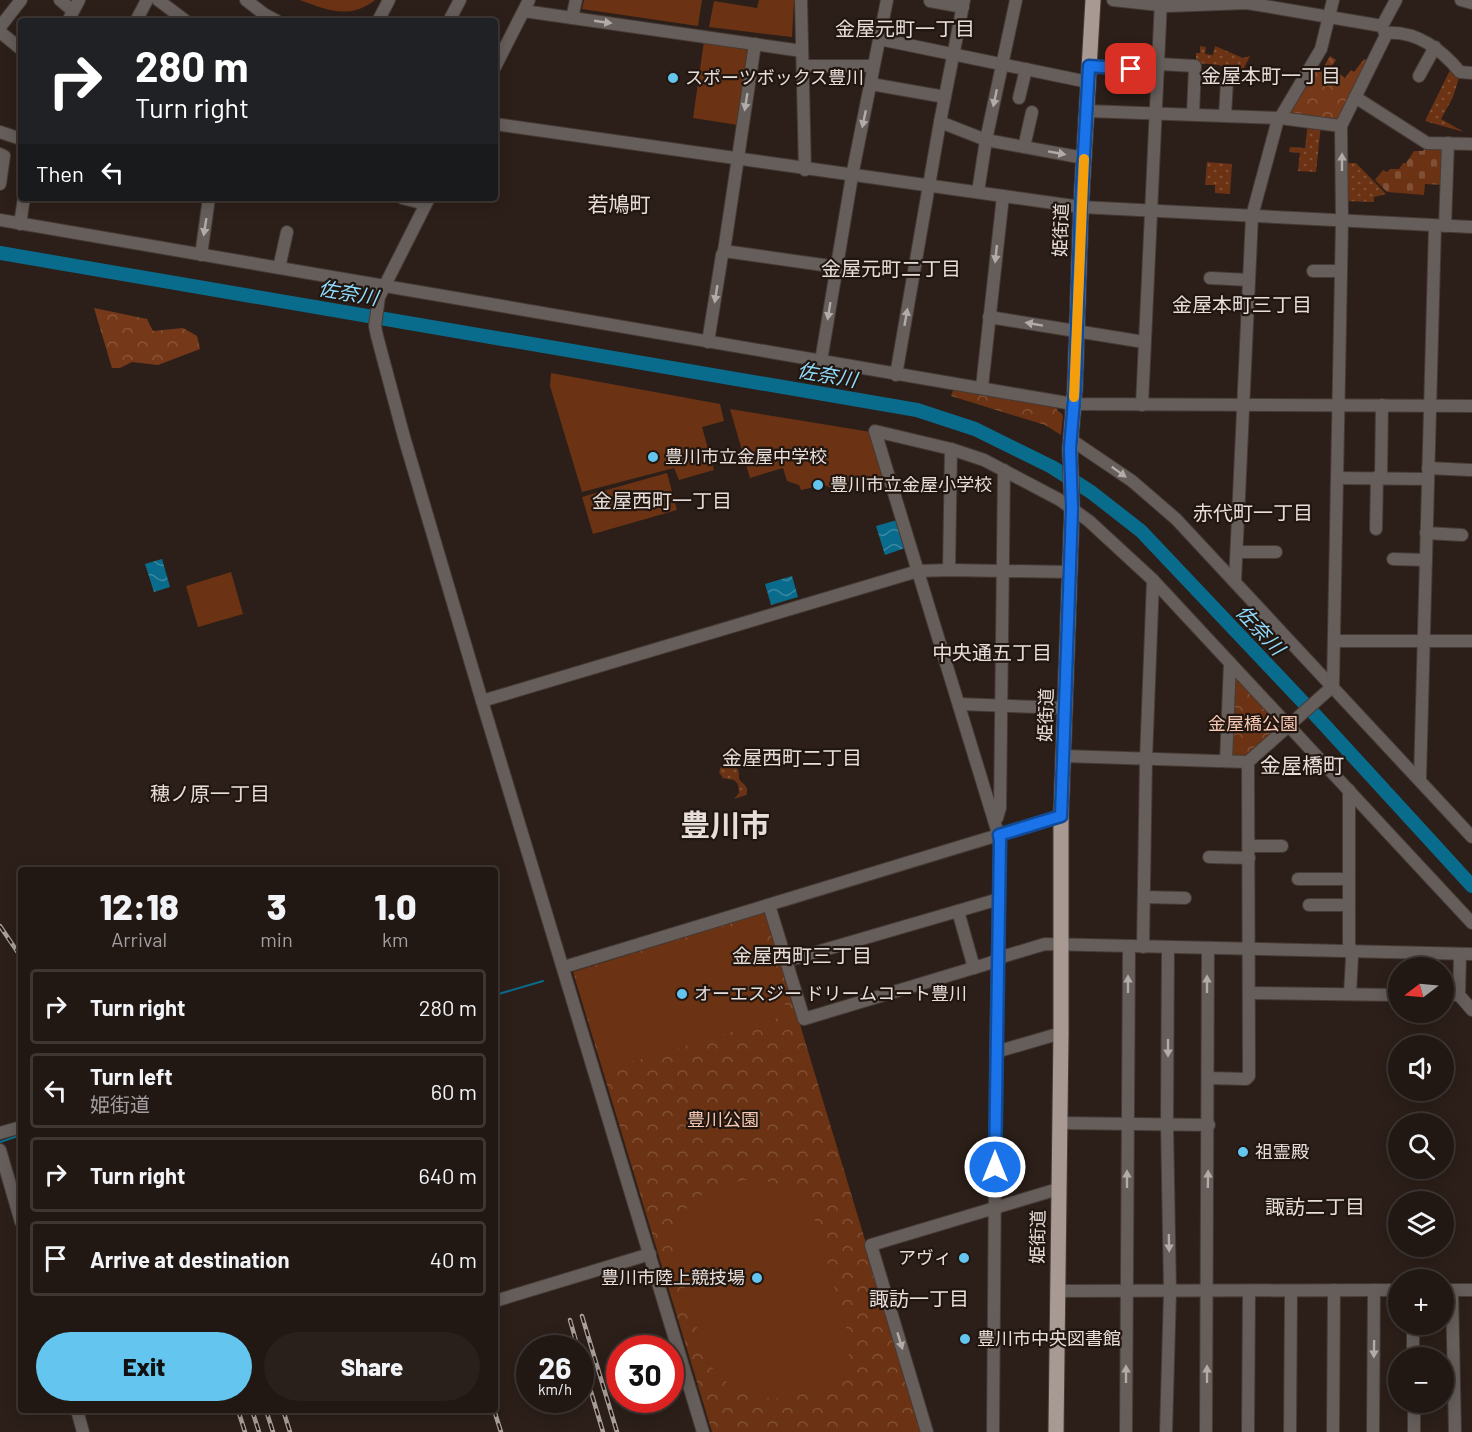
<!DOCTYPE html>
<meta charset="utf-8">
<style>
:root{--surface:#211713;--page:#29201c;--text:#f1f3f6;--muted:#a29fa0;--line:#3e3633;--accent:#64c5ee}
body{margin:0;font-family:Barlow,"Noto Sans JP",sans-serif;background:var(--page);color:var(--text);height:100vh;display:flex;flex-direction:column;font-size:22px;white-space:nowrap}
*{box-sizing:border-box;margin:0}
p{font-size:20px;color:var(--muted)}
.icon{flex:none;width:33px;height:33px;fill:none;stroke:currentColor;stroke-width:2;stroke-linecap:round;stroke-linejoin:round}
.map{position:relative;flex:1;overflow:hidden}
.sheet{position:absolute;left:18px;top:867px;width:480px;height:546px;display:flex;flex-direction:column;background:var(--surface);border-radius:6px;box-shadow:0 3px 15px #0003,0 0 0 2px var(--line)}
.sheet>*{flex:none}
.banner{position:absolute;left:18px;top:18px;width:480px;height:183px;border-radius:6px;box-shadow:0 3px 15px #0003,0 0 0 2px var(--line);background:#202124;color:#fff;overflow:hidden}
.needle{width:39px;rotate:254deg}
.fabs{position:absolute;left:1388px;top:957px;display:grid;gap:12px}
.fabs a{display:grid;place-items:center;width:66px;height:66px;border-radius:50%;background:var(--surface);box-shadow:0 3px 15px #0003,0 0 0 2px var(--line);font-size:30px}
.speed{position:absolute;left:516px;top:1335px;display:flex;gap:12px;font-size:30px;font-weight:700;text-align:center}
.speed>*{display:grid;place-content:center;width:78px;height:78px;border-radius:50%;background:var(--surface);box-shadow:0 3px 15px #0003,0 0 0 2px var(--line);line-height:1}
.speed small{font-size:15px;font-weight:400}
.speed .limit{border:9px solid #d22;background:#fff;color:#111}
.pin{position:absolute;display:grid;place-items:center;width:51px;height:51px;color:#fff;margin:-26px;border-radius:12px;box-shadow:0 3px 9px #0006}
.me{position:absolute;width:66px;margin:-33px;rotate:0deg;stroke-linejoin:round;filter:drop-shadow(0 0 4px #0008)}
.turn{display:flex;align-items:center;gap:21px;height:126px;padding:0 18px;font-size:27px}
.turn .icon{width:78px;height:78px;stroke-width:2.5}
.turn b{display:block;font-size:42px;line-height:51px}
.then{display:flex;align-items:center;height:57px;padding:0 18px;background:#0003;gap:12px;font-size:22px}
.eta{display:flex;justify-content:space-evenly;align-items:center;height:102px;text-align:center}
.eta b{font-size:36px;font-weight:800;line-height:42px}
.action{display:flex;gap:12px;margin-top:auto;padding:12px 18px}
.action a{flex:1;height:69px;border-radius:36px;background:var(--accent);color:#111;font-size:24px;font-weight:800;line-height:69px;text-align:center}
.action a+a{background:var(--page);color:var(--text)}
ul{padding:0;list-style:none}
li{display:flex;align-items:center;gap:18px;height:75px;margin:0 12px 9px;padding:0 6px;border:3px solid var(--line);border-radius:6px}
li div{flex:1}
li b{display:block;font-size:22px}
li em{font-style:normal}
.map>svg:first-child{display:block}
.grass{fill:url(#grass-dots)}
.forest{fill:url(#forest-crowns)}
.cemetery{fill:url(#cemetery-stones)}
.park{fill:url(#park-crowns)}
.pitch{fill:#6b3314}
.water{fill:url(#water-waves)}
.lines{fill:none;stroke-linecap:round;stroke-linejoin:round}
.stream{stroke:#0a6c8d;stroke-width:2}
.river{stroke:#0a6c8d;stroke-width:14}
.minor-casing{stroke:#463a34;stroke-width:14}
.major-casing{stroke:#463a34;stroke-width:17}
.minor{stroke:#655e5b;stroke-width:12}
.major{stroke:#a89993;stroke-width:15}
.rail-casing{stroke:#aaa09b;stroke-width:4.5}
.rail{stroke:#221610;stroke-width:2;stroke-dasharray:7;stroke-linecap:butt}
.oneway{fill:#b3aba7}
.route-casing{stroke:#114b97;stroke-width:15}
.route{stroke:#1a73e8;stroke-width:10}
.slow{stroke:#f59e0b;stroke-width:10}
.poi-dot{fill:#64c5ee;stroke:#221610;stroke-width:2}
.labels{text-anchor:middle;stroke-width:4.5;stroke-linejoin:round;paint-order:stroke}
.poi-label{font-size:18px;fill:#e7deda;stroke:#221610;text-anchor:start}
.street-label{font-size:18px;fill:#e7deda;stroke:#221610}
.park-label{font-size:18px;fill:#f6c8b3;stroke:#221610}
.neighbourhood-label{font-size:20px;fill:#e7deda;stroke:#221610}
.water-label{font-size:20px;font-style:italic;fill:#8edbfd;stroke:#221610}
.quarter-label{font-size:21px;fill:#e7deda;stroke:#221610}
.town-label{font-size:30px;font-weight:bold;fill:#e7deda;stroke:#221610}
</style>
<div class="map">
<svg width="1472" height="1432" viewBox="0 0 1472 1432">
<defs>
<pattern id="grass-dots" width="8" height="8" patternUnits="userSpaceOnUse" patternTransform="scale(1.5)"><rect width="8" height="8" fill="#6b3314"/><path d="M2 2h.1M6 6h.1" fill="none" stroke="#805036" stroke-width="1.8" stroke-linecap="round"/></pattern>
<pattern id="forest-crowns" width="20" height="18" patternUnits="userSpaceOnUse" patternTransform="scale(1.5)"><rect width="20" height="18" fill="#753919"/><path d="M2 6a3 3 0 1 1 6 0M12 15a3 3 0 1 1 6 0" fill="none" stroke="#89553a"/></pattern>
<pattern id="cemetery-stones" width="16" height="16" patternUnits="userSpaceOnUse" patternTransform="scale(1.5)"><rect width="16" height="16" fill="#6b3314"/><path d="M2 7V4a2 2 0 0 1 4 0v3zM10 15v-3a2 2 0 0 1 4 0v3z" fill="#805036"/></pattern>
<pattern id="park-crowns" width="20" height="18" patternUnits="userSpaceOnUse" patternTransform="scale(1.5)"><rect width="20" height="18" fill="#6b3314"/><path d="M2 6a3 3 0 1 1 6 0M12 15a3 3 0 1 1 6 0" fill="none" stroke="#805036"/></pattern>
<pattern id="water-waves" width="16" height="10" patternUnits="userSpaceOnUse" patternTransform="scale(1.5)"><rect width="16" height="10" fill="#0a6c8d"/><path d="M0 5q4-4 8 0t8 0" fill="none" stroke="#3a87a2"/></pattern>
</defs>
<rect width="100%" height="100%" fill="#2c1f19"/>
<g class="grass">
<polygon points="1200,46 1206,47 1205,54 1213,55 1215,46 1243,58 1250,56 1240,76 1219,65 1196,63 1196,53 1200,53"/>
<polygon points="1452,66 1460,75 1453,97 1441,119 1464,132 1425,121"/>
<polygon points="1308,123 1321,125 1316,172 1298,171 1300,153 1289,152 1290,147 1305,148"/>
<polygon points="1207,162 1232,164 1230,194 1215,193 1215,185 1205,185"/>
<polygon points="1344,163 1356,163 1386,194 1374,197 1374,202 1344,201"/>
<path d="M730 763C739 767 739 771 739 779 743 785 750 786 746 795L734 799 739 793 738 784 734 780 723 778 719 772 721 766Z"/>
</g>
<g class="forest">
<polygon points="1330,56 1336,60 1331,67 1345,78 1351,70 1354,72 1364,59 1371,63 1342,121 1286,117 1315,63 1323,68"/>
<polygon points="94,308 147,319 153,331 183,328 197,336 200,349 158,365 132,362 120,368 112,368"/>
</g>
<polygon class="cemetery" points="1426,146 1444,147 1444,185 1425,184 1424,195 1387,192 1375,180 1383,170 1387,172 1390,169 1399,169 1403,163 1406,163 1414,151 1423,151"/>
<g class="park">
<polygon points="953,390 1057,407 1057,410 1062,414 1063,416 1061,435 1045,425 951,396"/>
<polygon points="1233,675 1236,675 1282,727 1248,757 1232,758"/>
<polygon points="766,912 923,1432 712,1432 573,972"/>
</g>
<g class="pitch">
<path d="M300 0H375C350 20 327 10 300 0Z"/>
<polygon points="584,0 702,0 698,26 582,9"/>
<polygon points="759,0 794,0 792,37 709,27 714,1 757,8"/>
<polygon points="704,41 749,48 738,125 693,118"/>
<polygon points="551,373 720,404 724,421 702,427 714,470 679,480 674,468 582,492 550,386"/>
<polygon points="730,409 871,432 885,479 842,492 824,485 801,490 799,485 787,481 783,468 750,478"/>
<polygon points="667,473 677,510 593,534 582,497"/>
<polygon points="231,572 243,614 198,627 186,586"/>
<polygon points="760,918 788,1015 604,1070 575,973"/>
<path d="M746 1180C773 1181 801 1185 813 1214L848 1334C853 1367 841 1377 813 1390 773 1408 727 1397 706 1357L674 1252C672 1206 705 1186 746 1180Z"/>
</g>
<g class="water">
<polygon points="897,520 905,548 885,555 876,526"/>
<polygon points="162,559 170,587 154,592 145,564"/>
<polygon points="792,576 798,597 771,605 765,584"/>
</g>
<g class="lines">
<g class="stream">
<polyline points="495,995 543,981"/>
<polyline points="0,1142 21,1135"/>
</g>
<polyline class="river" points="0,253 917,410 975,429 1052,467 1091,492 1141,531 1319,719 1472,886"/>
<g class="minor-casing">
<g id="minor">
<polyline points="60,0 73,11"/>
<polyline points="158,0 186,21"/>
<polyline points="246,0 264,14 277,21"/>
<polyline points="801,0 805,170"/>
<polyline points="1113,0 1168,6 1247,3 1382,26"/>
<polyline points="1461,0 1472,3"/>
<polyline points="930,1 963,7"/>
<polyline points="524,11 802,51"/>
<polyline points="572,18 576,0"/>
<polyline points="68,21 79,0"/>
<polyline points="136,21 147,0"/>
<polyline points="378,21 389,0"/>
<polyline points="449,21 460,0"/>
<polyline points="0,27 21,0"/>
<polyline points="0,32 21,49"/>
<path d="M1385 33C1416 30 1442 50 1460 72L1472 73"/>
<polyline points="879,39 1088,82"/>
<polyline points="1159,64 1195,66 1193,114"/>
<polyline points="803,66 873,66"/>
<polyline points="1089,66 1158,70"/>
<polyline points="495,67 529,0"/>
<polyline points="1419,76 1435,47"/>
<polyline points="871,84 945,97"/>
<polyline points="1355,97 1427,143 1472,144"/>
<polyline points="1019,98 1026,69"/>
<polyline points="1087,111 1280,118 1341,126"/>
<polyline points="1225,115 1227,81"/>
<polyline points="940,122 986,140 1084,158"/>
<polyline points="495,124 1081,207 1472,227"/>
<polyline points="0,132 21,139"/>
<polyline points="1024,147 1032,112"/>
<polyline points="0,154 4,156 0,184"/>
<polyline points="978,192 986,140 1016,0"/>
<polyline points="402,198 418,202 428,200"/>
<polyline points="429,198 379,297 375,326 377,336 404,437 482,701 703,1432"/>
<polyline points="0,220 1073,404 1472,406"/>
<polyline points="20,224 24,198"/>
<polyline points="1445,226 1448,143"/>
<polyline points="724,251 837,267"/>
<polyline points="201,255 209,198"/>
<polyline points="279,268 287,232"/>
<polyline points="1313,271 1341,271"/>
<polyline points="1210,278 1249,280"/>
<polyline points="989,317 1144,342"/>
<polyline points="708,342 722,255 724,251 755,44"/>
<polyline points="821,361 852,176 887,0"/>
<polyline points="896,375 940,122 964,0"/>
<polyline points="982,387 1003,196"/>
<polyline points="1142,405 1161,0"/>
<polyline points="1070,439 1132,481 1176,519 1472,837"/>
<polyline points="1428,468 1470,470"/>
<polyline points="1381,477 1382,405"/>
<polyline points="1337,478 1428,479"/>
<polyline points="1376,529 1377,477"/>
<polyline points="1426,533 1462,535"/>
<polyline points="1237,552 1276,552"/>
<polyline points="1393,559 1426,560"/>
<polyline points="949,570 951,449"/>
<polyline points="1235,582 1252,216 1277,123 1321,49 1333,0"/>
<polyline points="1334,641 1472,641"/>
<polyline points="482,701 918,571 949,570 1069,572"/>
<polyline points="959,704 1065,708"/>
<polyline points="1064,756 1248,762 1333,686 1342,221 1341,126 1385,37 1385,33 1382,26 1396,0"/>
<polyline points="1226,761 1230,663"/>
<polyline points="1420,779 1435,226"/>
<polyline points="1349,790 1349,943 1352,958 1350,994"/>
<polyline points="994,820 997,818 1000,808 1004,470"/>
<polyline points="1249,846 1282,846"/>
<polyline points="1209,857 1249,858"/>
<polyline points="1298,879 1349,879"/>
<polyline points="1144,897 1185,898"/>
<polyline points="769,905 804,1019 990,963 1005,956 1045,944 1472,954"/>
<polyline points="1309,905 1349,905"/>
<polyline points="958,911 974,968"/>
<polyline points="1143,947 1146,759 1153,580"/>
<polyline points="786,961 999,899"/>
<polyline points="564,967 1061,816"/>
<polyline points="1249,993 1398,995"/>
<polyline points="1443,995 1459,995 1472,1010"/>
<polyline points="1459,995 1460,954"/>
<polyline points="996,1052 1061,1033"/>
<polyline points="1208,1078 1246,1079 1249,1076 1248,762"/>
<polyline points="1059,1123 1209,1125"/>
<polyline points="0,1133 21,1127"/>
<polyline points="0,1150 21,1222"/>
<polyline points="1443,1290 1472,1290"/>
<polyline points="1452,1290 1455,1432"/>
<polyline points="1057,1291 1398,1290"/>
<polyline points="495,1301 650,1254"/>
<polyline points="1413,1324 1413,1358"/>
<polyline points="1414,1402 1414,1432"/>
<polyline points="77,1410 83,1432"/>
<polyline points="927,1432 871,1245 1058,1189"/>
<polyline points="993,1432 996,1043 1000,840 875,431 951,449 984,460 1060,500 1089,521 1153,580 1472,923"/>
<polyline points="1126,1432 1129,947"/>
<polyline points="1166,1432 1170,1291 1167,1124 1168,948"/>
<polyline points="1206,1432 1208,949"/>
<polyline points="1248,1432 1249,1291"/>
<polyline points="1290,1432 1291,1291"/>
<polyline points="1333,1432 1334,1290"/>
<polyline points="1373,1432 1374,1290"/>
</g>
</g>
<g class="major-casing">
<polyline id="major" points="1056,1432 1061,1033 1061,816 1072,509 1070,448 1075,388 1081,207 1093,0"/>
</g>
<use href="#minor" class="minor"/>
<use href="#major" class="major"/>
<g class="rail-casing">
<g id="rail">
<polyline points="0,926 21,957"/>
<polyline points="582,1316 617,1432"/>
<polyline points="570,1320 578,1348"/>
<polyline points="580,1355 603,1432"/>
<polyline points="238,1410 245,1432"/>
<polyline points="252,1410 259,1432"/>
<polyline points="266,1410 273,1432"/>
<polyline points="283,1410 290,1432"/>
<polyline points="494,1410 501,1432"/>
</g>
</g>
<use href="#rail" class="rail"/>
</g>
<defs><path id="oneway-solid" d="M-6-.8H1V-3.2L6.5 0L1 3.2V.8H-6Z" transform="scale(1.5)"/></defs>
<g class="oneway">
<use href="#oneway-solid" transform="translate(603 22) rotate(8)"/>
<use href="#oneway-solid" transform="translate(995 98) rotate(102)"/>
<use href="#oneway-solid" transform="translate(746 102) rotate(99)"/>
<use href="#oneway-solid" transform="translate(864 119) rotate(102)"/>
<use href="#oneway-solid" transform="translate(1057 153) rotate(10)"/>
<use href="#oneway-solid" transform="translate(1342 162) rotate(-90)"/>
<use href="#oneway-solid" transform="translate(205 227) rotate(99)"/>
<use href="#oneway-solid" transform="translate(996 254) rotate(96)"/>
<use href="#oneway-solid" transform="translate(716 294) rotate(99)"/>
<use href="#oneway-solid" transform="translate(829 311) rotate(99)"/>
<use href="#oneway-solid" transform="translate(906 317) rotate(-80)"/>
<use href="#oneway-solid" transform="translate(1034 324) rotate(-170)"/>
<use href="#oneway-solid" transform="translate(1119 472) rotate(36)"/>
<use href="#oneway-solid" transform="translate(1128 984) rotate(-90)"/>
<use href="#oneway-solid" transform="translate(1207 984) rotate(-90)"/>
<use href="#oneway-solid" transform="translate(1168 1048) rotate(90)"/>
<use href="#oneway-solid" transform="translate(1127 1179) rotate(-90)"/>
<use href="#oneway-solid" transform="translate(1208 1179) rotate(-89)"/>
<use href="#oneway-solid" transform="translate(1169 1243) rotate(89)"/>
<use href="#oneway-solid" transform="translate(900 1341) rotate(73)"/>
<use href="#oneway-solid" transform="translate(1374 1349) rotate(91)"/>
<use href="#oneway-solid" transform="translate(1126 1374) rotate(-90)"/>
<use href="#oneway-solid" transform="translate(1207 1374) rotate(-90)"/>
</g>
<g class="lines">
<g class="route-casing">
<polyline id="route" points="995,1167 1000,840 999,835 1061,816 1072,509 1070,448 1075,388 1081,207 1089,66 1131,69"/>
</g>
<use href="#route" class="route"/>
<polyline class="slow" points="1074,397 1084,159"/>
</g>
<g class="poi-dot">
<circle cx="673" cy="78" r="6"/>
<circle cx="653" cy="457" r="6"/>
<circle cx="818" cy="485" r="6"/>
<circle cx="682" cy="994" r="6"/>
<circle cx="1243" cy="1152" r="6"/>
<circle cx="964" cy="1258" r="6"/>
<circle cx="757" cy="1278" r="6"/>
<circle cx="965" cy="1339" r="6"/>
</g>
<g class="labels">
<g class="poi-label">
<text x="685" y="84">スポーツボックス豊川</text>
<text x="665" y="463">豊川市立金屋中学校</text>
<text x="830" y="491">豊川市立金屋小学校</text>
<text x="694" y="1000">オーエスジー ドリームコート豊川</text>
<text x="1255" y="1158">祖霊殿</text>
<text x="952" y="1264" text-anchor="end">アヴィ</text>
<text x="745" y="1284" text-anchor="end">豊川市陸上競技場</text>
<text x="977" y="1345">豊川市中央図書館</text>
</g>
<g class="street-label">
<text transform="translate(1061 230) rotate(-88)" y="6">姫街道</text>
<text transform="translate(1046 715) rotate(-88)" y="6">姫街道</text>
<text transform="translate(1038 1237) rotate(-89)" y="6">姫街道</text>
</g>
<g class="park-label">
<text x="1253" y="730">金屋橋公園</text>
<text x="723" y="1126">豊川公園</text>
</g>
<g class="neighbourhood-label">
<text x="905" y="36">金屋元町一丁目</text>
<text x="1271" y="83">金屋本町一丁目</text>
<text x="891" y="276">金屋元町二丁目</text>
<text x="1242" y="312">金屋本町三丁目</text>
<text x="662" y="508">金屋西町一丁目</text>
<text x="1253" y="520">赤代町一丁目</text>
<text x="992" y="660">中央通五丁目</text>
<text x="792" y="765">金屋西町二丁目</text>
<text x="210" y="801">穂ノ原一丁目</text>
<text x="802" y="963">金屋西町三丁目</text>
<text x="1315" y="1214">諏訪二丁目</text>
<text x="919" y="1306">諏訪一丁目</text>
</g>
<g class="water-label">
<text transform="translate(348 293) rotate(10)" y="7">佐奈川</text>
<text transform="translate(827 375) rotate(10)" y="7">佐奈川</text>
<text transform="translate(1260 630) rotate(47)" y="7">佐奈川</text>
</g>
<g class="quarter-label">
<text x="619" y="212">若鳩町</text>
<text x="1302" y="773">金屋橋町</text>
</g>
<g class="town-label">
<text x="725" y="836">豊川市</text>
</g>
</g>
</svg>
<div class="fabs">
<a><svg class="needle" viewBox="-14 -14 28 28"><path d="M0-13l5 13h-10z" fill="#e53935"/><path d="M0 13l5-13h-10z" fill="#a29fa0"/></svg></a>
<a><svg class="icon" aria-label="sound" viewBox="0 0 24 24"><path d="M4 9h4l5-4v14l-5-4H4zM17 9q2 3 0 6"/></svg></a>
<a><svg class="icon" aria-label="search" viewBox="0 0 24 24"><circle cx="10" cy="10" r="6"/><path d="M15 15l6 6"/></svg></a>
<a><svg class="icon" aria-label="layers" viewBox="0 0 24 24"><path d="M12 4l9 5-9 5-9-5zM3 14l9 5 9-5"/></svg></a>
<a>+</a>
<a>−</a>
</div>
<div class="speed"><div>26<small>km/h</small></div><div class="limit">30</div></div>
<div class="pin" style="left:1131px;top:69px;background:#d93025"><svg class="icon" aria-label="arrive" viewBox="0 0 24 24"><path d="M6 21V4h12l-3 4 3 4H6"/></svg></div>
<svg class="me" style="left:995px;top:1167px" viewBox="-20 -20 40 40"><circle r="17" fill="#1a73e8" stroke="#fff" stroke-width="3"/><path d="M0-11L8 9 0 5-8 9z" fill="#fff"/></svg>
<div class="banner">
<div class="turn"><svg class="icon" aria-label="right" viewBox="0 0 24 24"><path d="M7 20v-9h11M14 6l5 5-5 5"/></svg><div><b>280 m</b>Turn right</div></div>
<div class="then">Then<svg class="icon" aria-label="left" viewBox="0 0 24 24"><path d="M17 20v-9H6M10 6l-5 5 5 5"/></svg></div>
</div>
<section class="sheet">
<div class="eta">
<div><b>12:18</b><p>Arrival</p></div>
<div><b>3</b><p>min</p></div>
<div><b>1.0</b><p>km</p></div>
</div>
<ul>
<li><svg class="icon" aria-label="right" viewBox="0 0 24 24"><path d="M7 20v-9h11M14 6l5 5-5 5"/></svg><div><b>Turn right</b></div><em>280 m</em></li>
<li><svg class="icon" aria-label="left" viewBox="0 0 24 24"><path d="M17 20v-9H6M10 6l-5 5 5 5"/></svg><div><b>Turn left</b><p>姫街道</p></div><em>60 m</em></li>
<li><svg class="icon" aria-label="right" viewBox="0 0 24 24"><path d="M7 20v-9h11M14 6l5 5-5 5"/></svg><div><b>Turn right</b></div><em>640 m</em></li>
<li><svg class="icon" aria-label="arrive" viewBox="0 0 24 24"><path d="M6 21V4h12l-3 4 3 4H6"/></svg><div><b>Arrive at destination</b></div><em>40 m</em></li>
</ul>
<div class="action"><a>Exit</a><a>Share</a></div>
</section>
</div>
